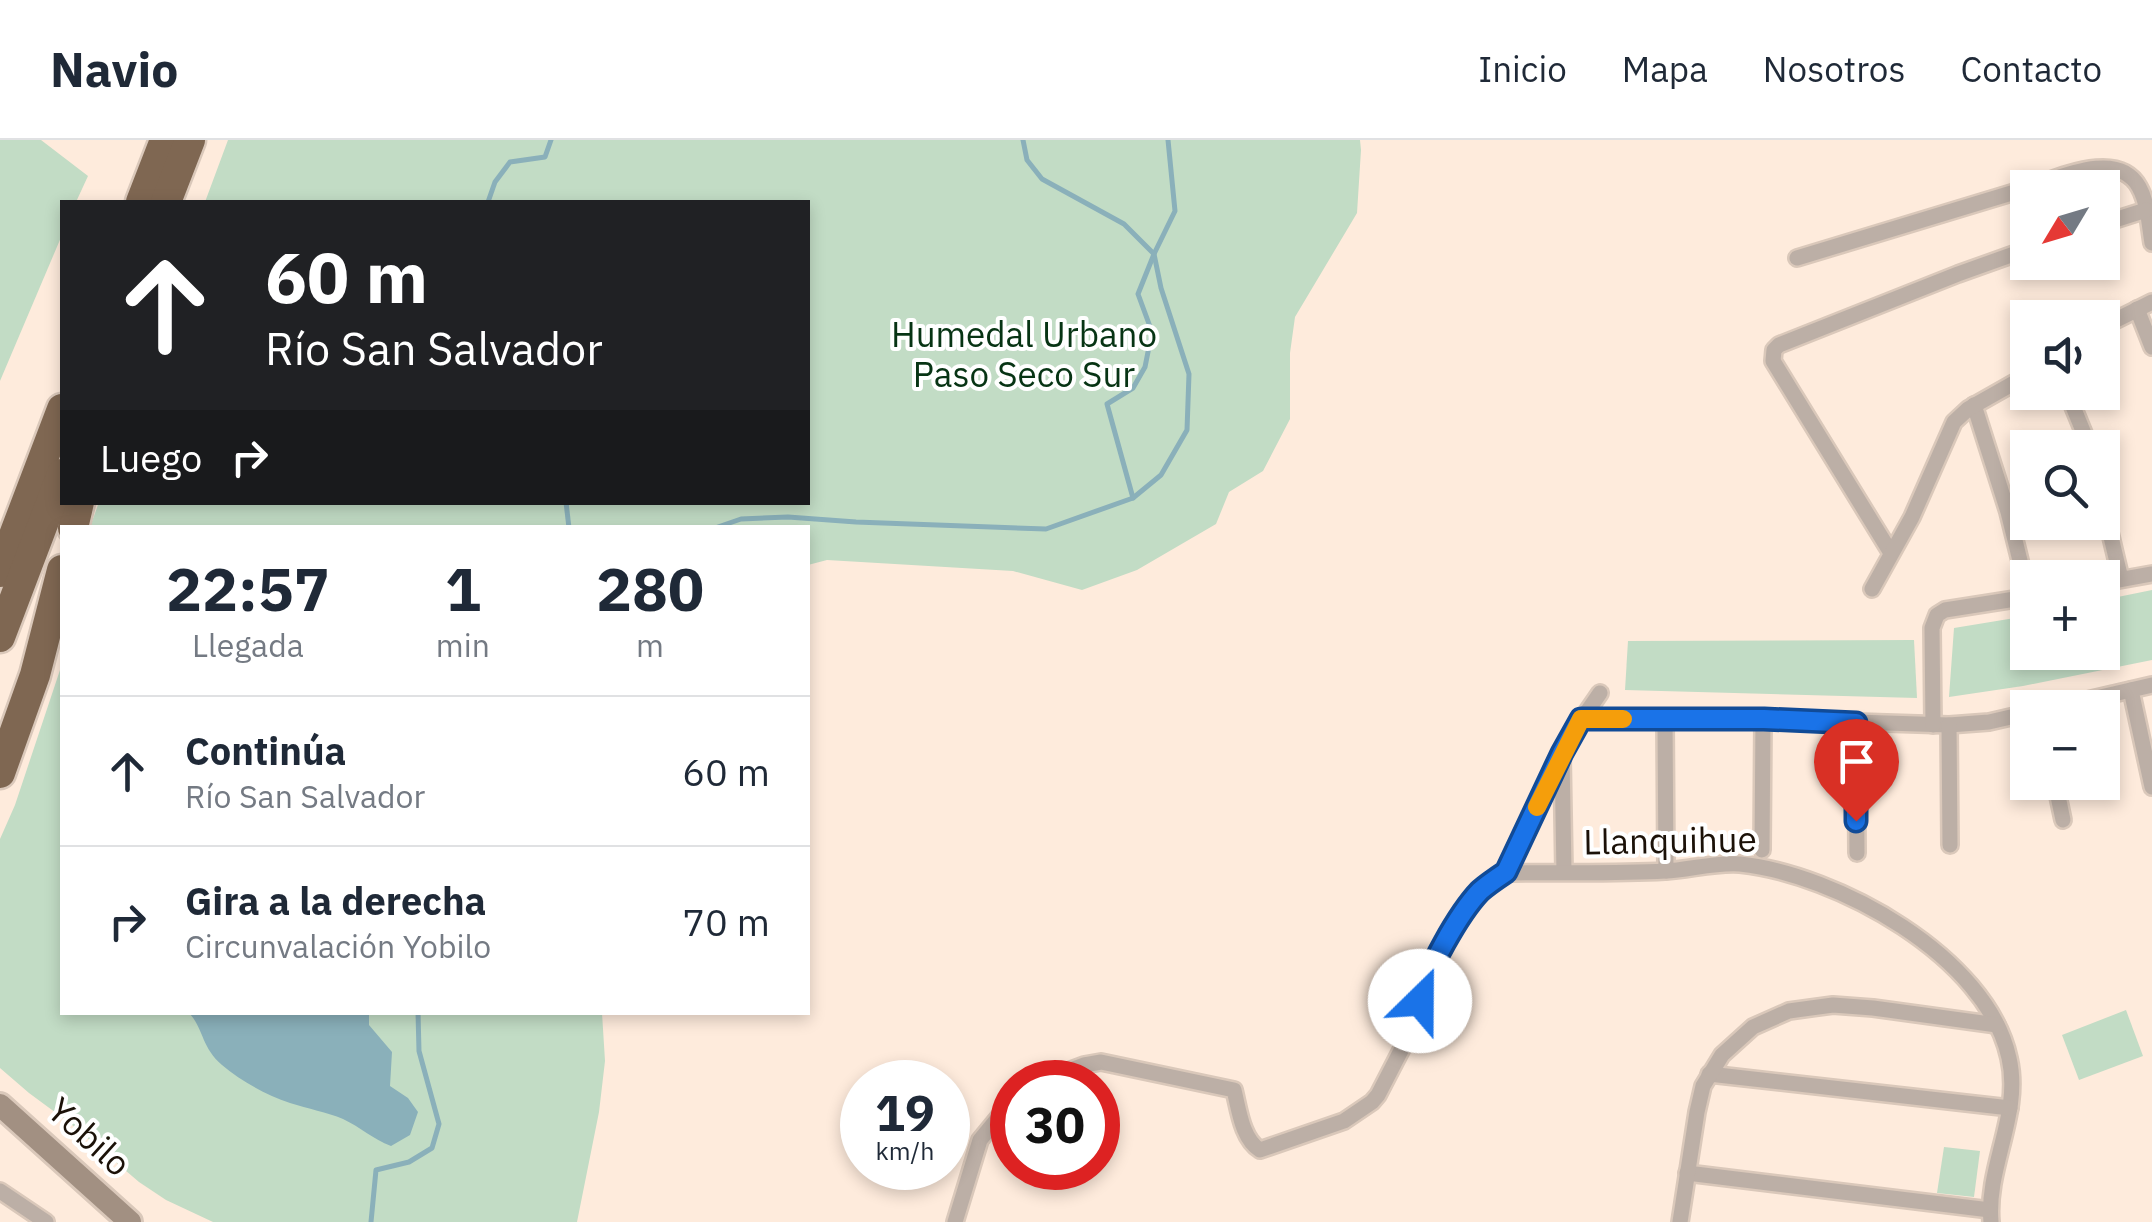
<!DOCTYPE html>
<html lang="es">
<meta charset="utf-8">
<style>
:root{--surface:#fff;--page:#f2f2f3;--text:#1f2937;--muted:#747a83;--line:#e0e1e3}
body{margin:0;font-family:"IBM Plex Sans",sans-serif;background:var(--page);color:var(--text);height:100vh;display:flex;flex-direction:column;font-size:38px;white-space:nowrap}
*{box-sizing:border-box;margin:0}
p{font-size:32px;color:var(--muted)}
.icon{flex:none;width:55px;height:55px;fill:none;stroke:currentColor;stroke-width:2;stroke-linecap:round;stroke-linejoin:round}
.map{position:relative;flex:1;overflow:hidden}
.drawer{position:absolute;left:60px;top:385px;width:750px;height:490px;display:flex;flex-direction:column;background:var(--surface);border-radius:0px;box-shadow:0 5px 15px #0003}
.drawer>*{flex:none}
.guide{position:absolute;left:60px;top:60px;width:750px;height:305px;border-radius:0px;box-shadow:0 5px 15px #0003;background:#202124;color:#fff;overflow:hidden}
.needle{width:65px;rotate:232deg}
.fabs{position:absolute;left:2010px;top:30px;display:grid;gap:20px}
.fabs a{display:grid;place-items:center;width:110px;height:110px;border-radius:0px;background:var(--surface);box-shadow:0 5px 15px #0003;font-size:50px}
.speed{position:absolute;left:840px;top:920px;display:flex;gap:20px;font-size:50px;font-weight:700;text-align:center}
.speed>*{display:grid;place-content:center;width:130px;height:130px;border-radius:50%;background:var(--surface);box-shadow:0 5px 15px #0003;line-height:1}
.speed small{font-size:25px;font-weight:400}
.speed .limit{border:15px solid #d22;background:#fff;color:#111}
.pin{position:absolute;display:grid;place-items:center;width:85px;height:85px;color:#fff;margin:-102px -42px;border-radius:50% 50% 50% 0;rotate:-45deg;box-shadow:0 0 10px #0007}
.pin .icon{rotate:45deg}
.me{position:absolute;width:110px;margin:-55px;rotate:23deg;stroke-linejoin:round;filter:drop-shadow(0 0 8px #0008)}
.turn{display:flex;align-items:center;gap:35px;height:210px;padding:0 40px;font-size:45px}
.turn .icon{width:130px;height:130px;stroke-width:2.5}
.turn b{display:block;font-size:70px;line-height:85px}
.then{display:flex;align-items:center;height:95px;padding:0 40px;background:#0003;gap:20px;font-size:38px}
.eta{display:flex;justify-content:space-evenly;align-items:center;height:170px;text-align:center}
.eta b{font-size:60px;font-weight:700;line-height:70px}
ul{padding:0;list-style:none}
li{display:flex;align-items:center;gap:30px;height:150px;padding:0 40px;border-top:2px solid var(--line)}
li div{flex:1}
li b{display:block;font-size:38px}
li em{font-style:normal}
header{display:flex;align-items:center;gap:60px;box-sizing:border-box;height:140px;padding:0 50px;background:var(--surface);border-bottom:2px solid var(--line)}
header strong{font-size:48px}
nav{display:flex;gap:55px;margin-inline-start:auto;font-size:35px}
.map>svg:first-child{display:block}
.green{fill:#c2dcc5}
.water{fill:#8ab0ba}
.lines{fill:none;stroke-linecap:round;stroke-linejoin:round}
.stream{stroke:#8ab0ba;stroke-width:5}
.street-casing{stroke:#dac8ba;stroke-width:20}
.secondary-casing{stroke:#dac8ba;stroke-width:28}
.highway-casing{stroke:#dac8ba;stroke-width:35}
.street{stroke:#bcafa6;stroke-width:15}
.secondary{stroke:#a29082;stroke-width:22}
.highway{stroke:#7f6752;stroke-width:30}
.route-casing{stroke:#114b97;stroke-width:25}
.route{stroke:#1a73e8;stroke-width:18}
.slow{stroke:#f59e0b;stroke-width:18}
.labels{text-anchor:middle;stroke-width:8;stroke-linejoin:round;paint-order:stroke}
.park-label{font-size:35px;fill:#073414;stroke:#fff}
.street-label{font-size:35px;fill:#1b1108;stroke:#fff}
</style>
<header>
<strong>Navio</strong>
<nav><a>Inicio</a><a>Mapa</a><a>Nosotros</a><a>Contacto</a></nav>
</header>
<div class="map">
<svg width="2152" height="1082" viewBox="0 0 2152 1082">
<rect width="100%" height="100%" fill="#feebdc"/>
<g class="green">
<polygon points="0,0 41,0 88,36 76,62 62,62 62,95 0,241"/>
<polygon points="228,0 1360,0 1361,10 1357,73 1295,177 1290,213 1290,279 1263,331 1229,352 1216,384 1137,430 1082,450 1013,431 827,420 808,425 808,388 90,387 99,362 808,362 808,62 205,62"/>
<polygon points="2152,450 2152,520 2023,546 1949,557 1954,488 2027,476 2028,512 2102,512 2103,460"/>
<polygon points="1914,500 1917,558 1625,550 1628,501"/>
<polygon points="62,524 62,872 602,873 605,921 599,972 577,1082 213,1082 166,1060 139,1042 71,984 29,953 0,928 0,699 15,665"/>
<polygon points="2126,870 2143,916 2079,940 2062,895"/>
<polygon points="1944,1007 1980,1011 1974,1057 1937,1053"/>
</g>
<path class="water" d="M189 873H369V885L392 912 390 946 408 958 418 972 410 995 391 1006C373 999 360 987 343 979 327 972 308 969 290 963 266 955 241 941 222 925 201 907 204 889 189 873Z"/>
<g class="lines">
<g class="stream">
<polyline points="488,62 495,42 510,22 545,17 551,0"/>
<polyline points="1133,358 1107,264 1133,248 1145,227 1152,192 1138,154 1154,114 1175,71 1168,0"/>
<polyline points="566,362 569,388"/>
<polyline points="715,388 741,379 788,377 856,382 1046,389 1133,358 1161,335 1187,290 1189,234 1161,148 1154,114 1124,84 1042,39 1027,20 1023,0"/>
<polyline points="371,1082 376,1030 409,1022 432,1008 439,984 419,911 418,872"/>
</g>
<g class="street-casing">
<g id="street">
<path d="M2028 48C2059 38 2118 9 2139 47 2148 63 2149 85 2152 103"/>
<polyline points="2102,84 2146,70"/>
<polyline points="1797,118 2028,48"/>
<polyline points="2137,169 2152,207"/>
<polyline points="2102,187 2152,162"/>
<polyline points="2067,252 2090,308"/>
<polyline points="1974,265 2008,372 2028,453"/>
<polyline points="2102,359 2121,439"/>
<polyline points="1891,413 1773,221 1774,210 1779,205 1958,134 2028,109"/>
<polyline points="2102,443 2152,434"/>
<polyline points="1872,449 1912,377 1954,282 1968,269 2028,235"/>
<polyline points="2131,550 2152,647"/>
<polyline points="2053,568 2152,545"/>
<polyline points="1581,579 1763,579 1949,585 1989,582 2028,573"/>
<polyline points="1665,579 1666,731"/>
<polyline points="1856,583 1857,713"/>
<polyline points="1933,585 1932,488 1937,475 1945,470 2028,457"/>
<polyline points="1949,585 1950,705"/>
<polyline points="1562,616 1564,732"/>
<polyline points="2055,642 2063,680"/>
<polyline points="1762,710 1763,579"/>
<path d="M1505 733C1558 732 1612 734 1665 731 1689 730 1715 722 1740 724 1836 734 1987 816 2009 918 2022 974 1986 1026 1991 1082"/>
<polyline points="1505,733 1571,595 1600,553"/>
<polyline points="1709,934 2010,968"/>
<path d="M1039 942 1084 925 1101 922 1234 950C1239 970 1242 999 1260 1010L1344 981 1372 962 1378 955 1409 895 1423 845 1459 780 1478 754 1505 733"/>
<polyline points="1687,1033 1990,1070"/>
<polyline points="0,1051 46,1082"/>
<polyline points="955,1082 980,1000 1012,961"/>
<polyline points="1680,1082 1697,972 1703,946 1722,915 1753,887 1789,871 1833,865 1873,868 1997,885"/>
</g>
</g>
<g class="secondary-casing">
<polyline id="secondary" points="0,965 130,1082"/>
</g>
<g class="highway-casing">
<g id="highway">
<polyline points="141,62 165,0"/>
<polyline points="166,62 190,0"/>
<polyline points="73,388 79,362"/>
<polyline points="0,432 62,269"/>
<polyline points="0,497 62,334"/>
<polyline points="0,633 35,535 62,430"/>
</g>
</g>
<use href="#street" class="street"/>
<use href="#secondary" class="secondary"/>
<use href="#highway" class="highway"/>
</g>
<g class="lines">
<g class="route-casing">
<path id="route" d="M1420 861C1426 831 1459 773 1480 751 1488 744 1497 738 1506 732L1562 613 1581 579H1764L1856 583V681"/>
</g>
<use href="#route" class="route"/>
<polyline class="slow" points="1537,667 1581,579 1623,579"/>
</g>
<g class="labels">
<g class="park-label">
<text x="1024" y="207">Humedal Urbano<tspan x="1024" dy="40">Paso Seco Sur</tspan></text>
</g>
<g class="street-label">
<text transform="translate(1670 701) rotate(-1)" y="12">Llanquihue</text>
<text transform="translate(89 997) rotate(42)" y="12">Yobilo</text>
</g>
</g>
</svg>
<div class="fabs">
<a><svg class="needle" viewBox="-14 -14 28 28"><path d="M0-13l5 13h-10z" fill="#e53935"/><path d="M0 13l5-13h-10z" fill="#747a83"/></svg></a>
<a><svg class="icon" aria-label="sound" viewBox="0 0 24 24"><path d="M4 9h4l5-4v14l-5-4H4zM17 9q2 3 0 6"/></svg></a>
<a><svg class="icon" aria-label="search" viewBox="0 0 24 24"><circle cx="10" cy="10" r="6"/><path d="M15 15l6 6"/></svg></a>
<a>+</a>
<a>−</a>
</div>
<div class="speed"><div>19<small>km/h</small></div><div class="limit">30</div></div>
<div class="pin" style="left:1856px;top:681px;background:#d93025"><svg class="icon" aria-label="arrive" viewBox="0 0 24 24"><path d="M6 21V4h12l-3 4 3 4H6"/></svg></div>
<svg class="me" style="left:1420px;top:861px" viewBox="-20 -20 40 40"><circle r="19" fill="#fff"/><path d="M0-13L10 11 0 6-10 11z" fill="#1a73e8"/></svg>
<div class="guide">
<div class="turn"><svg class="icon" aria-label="ahead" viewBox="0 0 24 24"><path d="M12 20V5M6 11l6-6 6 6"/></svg><div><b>60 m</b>Río San Salvador</div></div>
<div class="then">Luego<svg class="icon" aria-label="right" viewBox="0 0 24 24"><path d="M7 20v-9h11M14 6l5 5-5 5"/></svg></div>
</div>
<section class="drawer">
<div class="eta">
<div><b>22:57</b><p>Llegada</p></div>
<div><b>1</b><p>min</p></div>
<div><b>280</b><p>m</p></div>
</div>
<ul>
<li><svg class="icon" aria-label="ahead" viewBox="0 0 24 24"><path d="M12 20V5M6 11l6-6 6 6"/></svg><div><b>Continúa</b><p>Río San Salvador</p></div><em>60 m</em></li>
<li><svg class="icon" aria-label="right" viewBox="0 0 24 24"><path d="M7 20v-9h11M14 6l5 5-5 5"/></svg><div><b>Gira a la derecha</b><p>Circunvalación Yobilo</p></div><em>70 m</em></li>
</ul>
</section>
</div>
